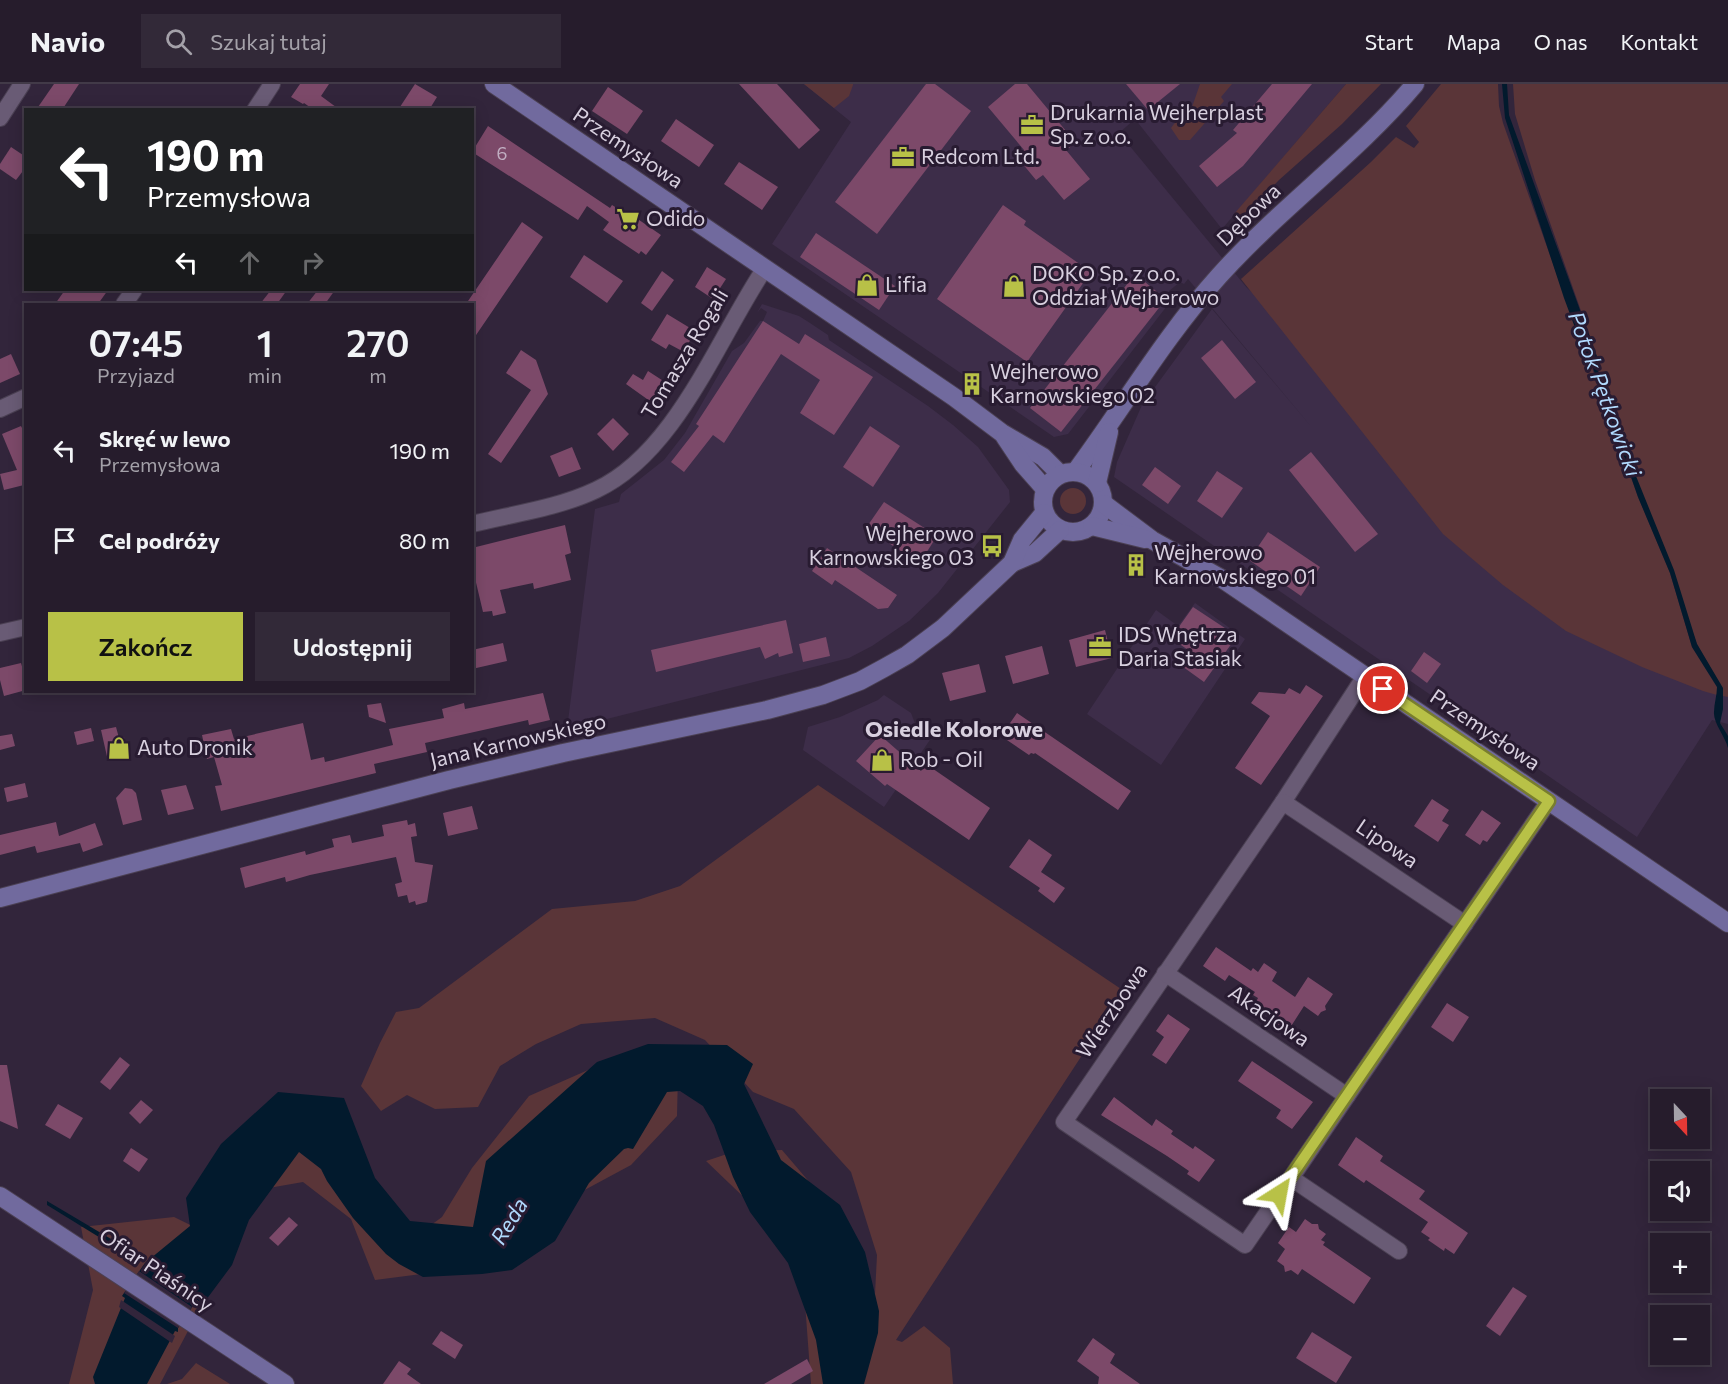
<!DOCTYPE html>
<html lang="pl">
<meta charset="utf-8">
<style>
:root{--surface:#261c2c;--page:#322938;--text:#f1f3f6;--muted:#a4a1a9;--line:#423a48;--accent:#b8c147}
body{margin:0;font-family:Commissioner,sans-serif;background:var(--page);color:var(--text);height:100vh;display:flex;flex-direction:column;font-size:22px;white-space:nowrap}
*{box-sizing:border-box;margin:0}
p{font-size:20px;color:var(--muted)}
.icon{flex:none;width:33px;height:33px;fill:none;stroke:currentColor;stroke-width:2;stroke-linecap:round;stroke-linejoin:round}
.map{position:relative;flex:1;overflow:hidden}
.side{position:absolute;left:24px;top:219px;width:450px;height:390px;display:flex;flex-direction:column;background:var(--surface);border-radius:0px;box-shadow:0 3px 15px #0003,0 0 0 2px var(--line)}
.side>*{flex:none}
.top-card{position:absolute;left:24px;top:24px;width:450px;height:183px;border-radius:0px;box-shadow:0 3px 15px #0003,0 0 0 2px var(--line);background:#202124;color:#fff;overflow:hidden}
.needle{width:39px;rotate:158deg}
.fabs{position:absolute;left:1650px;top:1005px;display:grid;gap:12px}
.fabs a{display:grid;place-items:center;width:60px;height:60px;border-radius:0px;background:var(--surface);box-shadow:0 3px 15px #0003,0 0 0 2px var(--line);font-size:30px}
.pin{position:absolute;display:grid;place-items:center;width:51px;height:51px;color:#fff;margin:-26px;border:3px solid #fff;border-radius:50%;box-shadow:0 2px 6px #0007}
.me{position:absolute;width:66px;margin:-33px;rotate:34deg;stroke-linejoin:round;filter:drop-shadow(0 0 4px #0008)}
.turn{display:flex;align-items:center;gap:21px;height:126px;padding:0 24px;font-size:27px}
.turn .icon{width:78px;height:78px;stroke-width:2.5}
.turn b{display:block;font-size:42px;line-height:51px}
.lanes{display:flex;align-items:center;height:57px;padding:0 24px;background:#0003;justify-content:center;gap:30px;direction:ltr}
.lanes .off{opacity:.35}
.eta{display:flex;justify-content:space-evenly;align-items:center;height:102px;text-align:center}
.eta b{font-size:36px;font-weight:600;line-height:42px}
.cta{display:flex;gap:12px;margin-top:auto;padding:12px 24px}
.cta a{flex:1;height:69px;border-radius:0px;background:var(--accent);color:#111;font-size:24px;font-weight:600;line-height:69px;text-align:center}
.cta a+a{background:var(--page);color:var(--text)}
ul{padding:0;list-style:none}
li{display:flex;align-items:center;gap:18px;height:90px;padding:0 24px}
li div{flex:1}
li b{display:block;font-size:22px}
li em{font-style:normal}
header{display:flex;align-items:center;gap:36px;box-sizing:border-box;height:84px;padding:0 30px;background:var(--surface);border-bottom:2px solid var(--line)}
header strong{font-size:28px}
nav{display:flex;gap:33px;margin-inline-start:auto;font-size:21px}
.search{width:420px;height:54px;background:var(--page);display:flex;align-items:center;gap:15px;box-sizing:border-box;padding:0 21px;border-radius:0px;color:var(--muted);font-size:22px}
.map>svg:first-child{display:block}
.built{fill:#3d2d49}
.green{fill:#5a3538}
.water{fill:#021a2d}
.pier{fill:#32253b}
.building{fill:#7c4969}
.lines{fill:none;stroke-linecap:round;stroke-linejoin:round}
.street-casing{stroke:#4b4053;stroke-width:18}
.secondary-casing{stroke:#4b4053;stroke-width:20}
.street{stroke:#695b75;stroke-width:16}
.secondary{stroke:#716a9e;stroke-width:18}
.route-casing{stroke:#787d2e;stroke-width:15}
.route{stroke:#b8c147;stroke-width:10}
.labels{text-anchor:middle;stroke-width:6;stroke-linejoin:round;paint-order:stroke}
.number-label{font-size:18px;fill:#c1aec2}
.poi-label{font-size:21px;fill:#d8d0df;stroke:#281b31;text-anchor:start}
.street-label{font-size:21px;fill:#d8d0df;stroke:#281b31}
.water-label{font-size:22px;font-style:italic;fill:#b0d9fd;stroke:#281b31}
.neighbourhood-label{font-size:22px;font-weight:bold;fill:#d8d0df;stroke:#281b31}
</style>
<header>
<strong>Navio</strong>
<div class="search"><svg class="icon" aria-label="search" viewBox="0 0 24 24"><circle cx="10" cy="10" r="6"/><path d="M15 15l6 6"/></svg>Szukaj tutaj</div>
<nav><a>Start</a><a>Mapa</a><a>O nas</a><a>Kontakt</a></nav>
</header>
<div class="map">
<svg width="1728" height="1300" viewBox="0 0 1728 1300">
<rect width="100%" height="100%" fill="#32253b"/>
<g class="built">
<polygon points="804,0 1346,0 1222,145 1135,35 1119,49 1247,204 1728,605 1728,640 1712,636 1637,753 1114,393 1117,378 1142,321 1212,225 1314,346 1188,195 1184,200 1180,198 1169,207 1170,218 1068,350 1054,353 772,160 851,38"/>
<polygon points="762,220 799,232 810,239 828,251 829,256 928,322 953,341 978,363 1009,406 1010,418 938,509 909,537 872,562 849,574 567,645 595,425 619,418 621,410 664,376 685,349 732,267 744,259 760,237 763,237 767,228 761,224 757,229"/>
<polygon points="1195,519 1245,555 1161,681 1087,630 1156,526 1178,542"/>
<polygon points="884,611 911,629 916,642 936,647 884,723 803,666 808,643 840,633 878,616"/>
</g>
<g class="green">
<polygon points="804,0 853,0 853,1 849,12 834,24"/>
<polygon points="1200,0 1232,0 1221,13 1224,17 1190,56 1179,56 1171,44 1177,36 1192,23"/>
<polygon points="1346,0 1381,0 1342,40 1279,96 1238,138 1234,130"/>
<polygon points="1441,0 1498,0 1499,22 1503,39 1590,284 1592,284 1638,413 1670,489 1692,563 1717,603 1717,611 1703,607 1642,583 1566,547 1503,501 1443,450 1241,195 1371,78 1396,53 1414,64 1419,58 1406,42"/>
<polygon points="1513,0 1728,0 1728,613 1723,612 1722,604 1697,560 1621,355 1596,282 1600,281 1535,96 1515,30"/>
<circle cx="1073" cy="417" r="13"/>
<polygon points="818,701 1124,907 896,1256 902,1258 924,1242 950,1264 953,1300 811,1300 805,1219 776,1144 706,1077 736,1067 782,1066 835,1128 875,1210 877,1171 851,1088 794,1025 753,1008 705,956 655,934 581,940 536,960 500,982 478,1023 435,1025 407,1011 381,1027 361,1002 380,959 396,928 419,924 552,825 635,817 680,802"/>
<polygon points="604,979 678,990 677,1032 631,1081 527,1137 507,1179 375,1196 351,1135 303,1098 263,1105 160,1300 69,1300 93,1206 81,1143 174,1133 213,1152 289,1044 397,1166 442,1133 472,1084 529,1012"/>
<polygon points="196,1279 230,1300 167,1300 182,1295"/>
</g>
<g class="water">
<path d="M1502 0H1507L1509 31 1600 281 1597 283 1621 355 1674 486 1697 560 1723 604V625L1720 639 1728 652V664C1725 652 1713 639 1714 628 1714 620 1717 611 1717 603L1692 563 1670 489 1638 413 1593 284H1590L1564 214 1505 34Z"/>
<polygon points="648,960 727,961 753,980 744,1000 781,1076 840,1121 865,1168 879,1227 878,1249 864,1300 823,1300 816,1256 788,1179 750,1128 733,1093 714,1041 703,1022 680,1007 667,1008 633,1065 628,1064 624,1065 589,1099 555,1157 512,1186 482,1190 423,1193 399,1180 386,1170 353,1134 327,1097 321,1085 299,1068 249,1136 232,1181 203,1220 197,1216 178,1244 178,1248 175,1247 147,1300 95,1300 93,1293 125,1214 122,1212 124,1209 145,1179 190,1142 186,1114 221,1060 278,1008 344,1014 375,1094 410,1137 473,1143 486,1077 597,978"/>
<polygon points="47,1117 133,1168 128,1171 47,1121"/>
</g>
<g class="pier">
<polygon points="139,1187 192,1223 178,1244 124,1209"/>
<polygon points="121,1216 175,1252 172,1259 119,1223"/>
</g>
<g class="building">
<polygon points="54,0 79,0 62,26 36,26"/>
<polygon points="300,0 329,0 321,12 340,26 314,26 304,19 303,20 291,13"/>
<polygon points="415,0 437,13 429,26 398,26"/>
<polygon points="739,0 777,0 820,46 799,65"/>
<polygon points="926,0 935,0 971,27 877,150 835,118"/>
<polygon points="1015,0 1027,0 1076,59 1066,66 1090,95 1064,116 1043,91 1036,96 1017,73 1024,66 988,23"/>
<polygon points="1126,0 1180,0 1148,26"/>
<polygon points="1272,0 1312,0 1243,82 1217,103 1199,82 1237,49 1233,46"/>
<polygon points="608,3 643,27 627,50 592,27"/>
<polygon points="676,35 714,61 699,83 661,57"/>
<polygon points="488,42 610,124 612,121 625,129 626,127 661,151 646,171 641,167 639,170 603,146 609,138 587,122 578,136 472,68"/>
<polygon points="11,63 26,73 26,83 16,96 0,85 0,80"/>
<polygon points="739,78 778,103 762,126 724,100"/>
<polygon points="1003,121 1026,137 1024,141 1091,188 1027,278 937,215"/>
<polygon points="522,138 543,153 472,257 472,220 466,220"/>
<polygon points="816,149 895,202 879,226 800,173"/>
<polygon points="584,171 623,197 607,219 570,193"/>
<polygon points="707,183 726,195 713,215 695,203"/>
<polygon points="662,187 674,196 652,227 641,219"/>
<polygon points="1135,190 1166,215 1061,348 1030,324"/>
<polygon points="65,206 108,206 98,220 55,220"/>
<polygon points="271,206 287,206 277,220 260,220"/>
<polygon points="318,206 335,206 325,220 307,220"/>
<polygon points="667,230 695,247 684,268 669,260 666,265 651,256"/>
<polygon points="763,237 799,260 805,250 873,293 834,351 800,329 820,296 781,270 724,359 713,351 684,388 671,378 699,342 696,340"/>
<polygon points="1222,256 1256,298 1235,315 1201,274"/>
<polygon points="521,266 536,276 548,310 501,379 488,370 531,306 506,289"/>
<polygon points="11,270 20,290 0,299 0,275"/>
<polygon points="648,287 668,300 654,320 626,300 633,290 643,296"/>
<polygon points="613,334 629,350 613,367 597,350"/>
<polygon points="21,342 26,352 26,405 24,401 4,406 0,390 17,386 2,350"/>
<polygon points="870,342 900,362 873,403 843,383"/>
<polygon points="572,363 581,385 559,393 550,372"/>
<polygon points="1311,368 1378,450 1355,468 1289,386"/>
<polygon points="1155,383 1181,402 1168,420 1142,401"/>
<polygon points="1217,387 1243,404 1222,434 1197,417"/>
<polygon points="884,418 937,452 921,477 916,477 866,444"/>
<polygon points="565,441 571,469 565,471 571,496 534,505 533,499 500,506 506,529 493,532 492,527 483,528 474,490 472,490 472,464"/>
<polygon points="1268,448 1320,483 1301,512 1249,476"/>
<polygon points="827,464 897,511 888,524 878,525 835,496 832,501 812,487"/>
<polygon points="1193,523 1237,552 1204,598 1179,580 1188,566 1171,554"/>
<polygon points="786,536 793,569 779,573 778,569 765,575 760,563 656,588 651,566"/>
<polygon points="1105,546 1112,574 1076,583 1069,556"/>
<polygon points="826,553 830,572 803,578 799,560"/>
<polygon points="503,559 507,577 472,585 472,566"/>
<polygon points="1042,562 1049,590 1013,600 1005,572"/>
<polygon points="1424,568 1441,580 1427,599 1411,587"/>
<polygon points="21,579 26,596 26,606 4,612 0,596 0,584"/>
<polygon points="979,580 986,608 950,617 942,589"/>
<polygon points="1306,601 1323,612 1261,701 1235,684 1270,632 1251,619 1259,608 1285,610 1289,604 1300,610"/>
<polygon points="543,609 550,636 529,641 528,636 425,659 427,668 374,680 376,689 221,727 215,702 222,701 214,673 207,675 202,651 231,645 234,655 303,639 311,676 324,673 325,678 393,661 389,645 444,634 442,625 464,619 465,625"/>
<polygon points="381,619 386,639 369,633 367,621"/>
<polygon points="1017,629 1131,707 1118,726 1035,669 1034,670 1031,669 1029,671 1001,652"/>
<polygon points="116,643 119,654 124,653 128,673 108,677 101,646"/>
<polygon points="91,644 94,657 77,661 74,648"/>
<polygon points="12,650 15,662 0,666 0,652"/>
<polygon points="880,651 921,687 926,680 990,724 969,756 887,700 885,702 856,677"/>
<polygon points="25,699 28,713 7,718 4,704"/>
<polygon points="186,701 194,725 168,731 161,706"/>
<polygon points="125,704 132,705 136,709 142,736 123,741 116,714"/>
<polygon points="1432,715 1449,726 1442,737 1449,741 1438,758 1414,742"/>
<polygon points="472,722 478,745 448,752 443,729"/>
<polygon points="1482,726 1501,739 1487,758 1483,756 1480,761 1465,751"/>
<polygon points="407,736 408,741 415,739 417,752 411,753 415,778 433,781 427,818 416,821 415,817 409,819 407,811 398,813 395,800 402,798 396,773 310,791 286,798 285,793 245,804 240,784 305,767 306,771 334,763 332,755 350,751 352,759 384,752 382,741"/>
<polygon points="56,738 59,752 95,739 103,761 83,768 80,759 37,769 35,762 0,771 0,751"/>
<polygon points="1029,755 1052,771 1041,788 1065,804 1054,819 1038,807 1040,804 1009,783"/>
<polygon points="1216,863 1251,887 1253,884 1258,888 1264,879 1277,888 1272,897 1295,913 1308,893 1333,910 1325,922 1326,926 1321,928 1318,932 1304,922 1288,947 1274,938 1278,933 1256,918 1258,914 1253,911 1255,908 1229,891 1225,897 1203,882"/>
<polygon points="1447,919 1469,933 1453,958 1431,943"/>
<polygon points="1168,930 1190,945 1166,980 1152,971 1164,953 1156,947"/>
<polygon points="120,973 130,981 110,1006 100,998"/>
<polygon points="1252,977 1313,1018 1292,1045 1276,1034 1281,1026 1238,997"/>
<polygon points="0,981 7,981 18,1045 0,1037"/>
<polygon points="1114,1013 1152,1042 1156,1035 1173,1047 1171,1050 1193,1065 1195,1062 1215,1076 1199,1098 1187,1090 1189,1087 1167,1072 1101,1031"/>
<polygon points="141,1016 153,1026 140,1040 129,1029"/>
<polygon points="58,1020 83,1034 70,1055 45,1041"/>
<polygon points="1356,1053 1383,1072 1380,1077 1425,1107 1419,1115 1468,1149 1454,1170 1445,1164 1444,1167 1428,1156 1430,1154 1421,1148 1428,1138 1366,1096 1364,1099 1338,1081"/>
<polygon points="131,1064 148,1075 139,1088 123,1077"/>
<polygon points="289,1133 298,1141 278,1162 269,1154"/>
<polygon points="1305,1135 1312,1140 1318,1140 1319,1145 1326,1150 1321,1156 1325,1158 1323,1161 1371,1194 1354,1220 1302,1185 1298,1191 1291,1186 1285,1188 1284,1182 1277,1177 1285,1165 1278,1159 1289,1143 1296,1148"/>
<polygon points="1513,1203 1527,1212 1500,1252 1486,1242"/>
<polygon points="441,1247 463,1261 455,1275 432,1260"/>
<polygon points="1312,1248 1352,1273 1336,1299 1296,1274"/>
<polygon points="1093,1254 1115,1270 1110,1279 1140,1300 1098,1300 1099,1293 1077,1277"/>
<polygon points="807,1275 813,1287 791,1300 764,1300"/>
<polygon points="399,1277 411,1285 407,1290 421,1300 383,1300"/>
</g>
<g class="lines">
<g class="street-casing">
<g id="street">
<polyline points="255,26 272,0"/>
<polyline points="0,34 22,0"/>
<polyline points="124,220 134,206"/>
<polyline points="0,325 26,313"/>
<path d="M472 440C513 430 558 424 596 406 676 369 718 254 765 184"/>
<polyline points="0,549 26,543"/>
<polyline points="1365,592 1283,718 1064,1038 1245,1161 1549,717"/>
<polyline points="1283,718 1465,840"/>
<polyline points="1165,889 1347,1012"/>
<polyline points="1291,1094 1399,1167"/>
</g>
</g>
<g class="secondary-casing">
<g id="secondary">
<polyline points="494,0 954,313 1002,349 1043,373 1060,390"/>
<polyline points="1005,353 1023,380 1045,405"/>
<path d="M1076 387C1124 322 1165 252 1219 192 1281 123 1356 70 1415 0"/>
<circle cx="1073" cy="418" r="30"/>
<polyline points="1097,399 1109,348"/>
<polyline points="1104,420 1152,456 1224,496 1728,839"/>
<polyline points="1092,442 1145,455"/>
<polyline points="1012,479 1035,469 1060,446"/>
<polyline points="0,814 449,696 563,669 767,626 823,611 860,597 884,584 907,571 943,544 1012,479 1022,456 1044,429"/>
<polyline points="0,1112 285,1300"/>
</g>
</g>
<use href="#street" class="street"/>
<use href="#secondary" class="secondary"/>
</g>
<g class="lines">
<g class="route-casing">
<polyline id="route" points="1279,1110 1549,717 1383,605"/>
</g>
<use href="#route" class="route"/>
</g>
<defs>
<g id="office-bare" transform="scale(1.8)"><path d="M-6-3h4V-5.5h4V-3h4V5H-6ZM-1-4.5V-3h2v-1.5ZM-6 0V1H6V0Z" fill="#b8c147" stroke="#281b31" stroke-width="2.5" paint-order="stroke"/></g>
<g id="supermarket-bare" transform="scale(1.8)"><path d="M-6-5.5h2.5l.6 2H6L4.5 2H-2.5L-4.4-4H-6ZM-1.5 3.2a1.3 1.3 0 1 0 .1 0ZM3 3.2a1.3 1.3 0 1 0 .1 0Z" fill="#b8c147" stroke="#281b31" stroke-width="2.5" paint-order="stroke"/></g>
<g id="shop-bare" transform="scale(1.8)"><path d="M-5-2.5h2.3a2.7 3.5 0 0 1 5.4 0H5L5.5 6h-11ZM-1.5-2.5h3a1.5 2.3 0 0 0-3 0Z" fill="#b8c147" stroke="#281b31" stroke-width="2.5" paint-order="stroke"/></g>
<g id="building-bare" transform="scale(1.8)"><path d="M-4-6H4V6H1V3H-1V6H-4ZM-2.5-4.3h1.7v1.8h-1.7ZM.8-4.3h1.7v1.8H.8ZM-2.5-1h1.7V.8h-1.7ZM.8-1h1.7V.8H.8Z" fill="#b8c147" stroke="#281b31" stroke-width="2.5" paint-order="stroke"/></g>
<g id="bus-bare" transform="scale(1.8)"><path d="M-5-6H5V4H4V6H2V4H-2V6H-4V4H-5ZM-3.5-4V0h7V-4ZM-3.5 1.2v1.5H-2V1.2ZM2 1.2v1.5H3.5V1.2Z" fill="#b8c147" stroke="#281b31" stroke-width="2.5" paint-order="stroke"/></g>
</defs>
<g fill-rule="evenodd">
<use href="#office-bare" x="1032" y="41"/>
<use href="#office-bare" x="903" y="73"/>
<use href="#supermarket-bare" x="628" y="135"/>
<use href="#shop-bare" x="867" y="201"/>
<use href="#shop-bare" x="1014" y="202"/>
<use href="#building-bare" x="972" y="300"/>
<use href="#bus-bare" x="992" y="462"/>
<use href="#building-bare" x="1136" y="481"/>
<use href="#office-bare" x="1100" y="563"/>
<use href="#shop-bare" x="119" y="664"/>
<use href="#shop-bare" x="882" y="676"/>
</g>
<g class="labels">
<g class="number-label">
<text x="502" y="76">6</text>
</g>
<g class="poi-label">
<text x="1050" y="36">Drukarnia Wejherplast<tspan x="1050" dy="24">Sp. z o.o.</tspan></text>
<text x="921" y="80">Redcom Ltd.</text>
<text x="646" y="142">Odido</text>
<text x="1032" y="197">DOKO Sp. z o.o.<tspan x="1032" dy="24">Oddział Wejherowo</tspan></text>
<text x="885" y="208">Lifia</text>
<text x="990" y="295">Wejherowo<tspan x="990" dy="24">Karnowskiego 02</tspan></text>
<text x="974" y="457" text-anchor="end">Wejherowo<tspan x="974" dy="24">Karnowskiego 03</tspan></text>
<text x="1154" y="476">Wejherowo<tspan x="1154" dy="24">Karnowskiego 01</tspan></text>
<text x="1118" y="558">IDS Wnętrza<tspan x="1118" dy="24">Daria Stasiak</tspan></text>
<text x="137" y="671">Auto Dronik</text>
<text x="900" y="683">Rob - Oil</text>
</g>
<g class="street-label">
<text transform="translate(628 64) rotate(34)" y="7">Przemysłowa</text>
<text transform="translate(1249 131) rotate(-44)" y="7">Dębowa</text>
<text transform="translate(685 270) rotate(-59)" y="7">Tomasza Rogali</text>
<text transform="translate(1485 646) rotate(34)" y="7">Przemysłowa</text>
<text transform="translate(518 657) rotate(-13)" y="7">Jana Karnowskiego</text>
<text transform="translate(1387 760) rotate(34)" y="7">Lipowa</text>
<text transform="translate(1112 927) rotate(-56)" y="7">Wierzbowa</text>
<text transform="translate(1269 932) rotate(34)" y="7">Akacjowa</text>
<text transform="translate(156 1186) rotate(34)" y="7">Ofiar Piaśnicy</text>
</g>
<g class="water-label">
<text transform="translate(1605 310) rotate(70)" y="8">Potok Pętkowicki</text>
<text transform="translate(509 1137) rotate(-59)" y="8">Reda</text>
</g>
<g class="neighbourhood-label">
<text x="954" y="653">Osiedle Kolorowe</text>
</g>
</g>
</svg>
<div class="fabs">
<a><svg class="needle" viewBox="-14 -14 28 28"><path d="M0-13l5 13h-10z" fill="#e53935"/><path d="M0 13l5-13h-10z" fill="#a4a1a9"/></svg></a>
<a><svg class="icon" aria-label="sound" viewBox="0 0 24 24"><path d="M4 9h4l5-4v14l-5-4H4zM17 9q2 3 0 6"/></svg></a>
<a>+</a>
<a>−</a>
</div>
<div class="pin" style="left:1383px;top:605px;background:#d93025"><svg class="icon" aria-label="arrive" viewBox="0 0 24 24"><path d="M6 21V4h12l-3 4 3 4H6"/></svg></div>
<svg class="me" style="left:1279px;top:1110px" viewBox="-20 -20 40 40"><path d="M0-17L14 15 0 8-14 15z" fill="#b8c147" stroke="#fff" stroke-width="4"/></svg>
<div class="top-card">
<div class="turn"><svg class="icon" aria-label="left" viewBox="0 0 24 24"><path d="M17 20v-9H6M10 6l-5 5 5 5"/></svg><div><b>190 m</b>Przemysłowa</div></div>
<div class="lanes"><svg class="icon" aria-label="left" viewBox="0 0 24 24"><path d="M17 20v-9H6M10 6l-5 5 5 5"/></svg><svg class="icon off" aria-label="ahead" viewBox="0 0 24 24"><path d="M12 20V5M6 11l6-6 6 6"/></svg><svg class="icon off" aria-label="right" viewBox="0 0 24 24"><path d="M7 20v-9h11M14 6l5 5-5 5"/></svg></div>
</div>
<section class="side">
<div class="eta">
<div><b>07:45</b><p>Przyjazd</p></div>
<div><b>1</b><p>min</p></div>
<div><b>270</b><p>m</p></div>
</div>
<ul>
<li><svg class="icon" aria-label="left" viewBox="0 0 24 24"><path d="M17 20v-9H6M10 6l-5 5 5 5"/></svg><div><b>Skręć w lewo</b><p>Przemysłowa</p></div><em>190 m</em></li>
<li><svg class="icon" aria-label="arrive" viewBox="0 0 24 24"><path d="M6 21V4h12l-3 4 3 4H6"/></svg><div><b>Cel podróży</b></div><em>80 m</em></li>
</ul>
<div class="cta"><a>Zakończ</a><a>Udostępnij</a></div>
</section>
</div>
